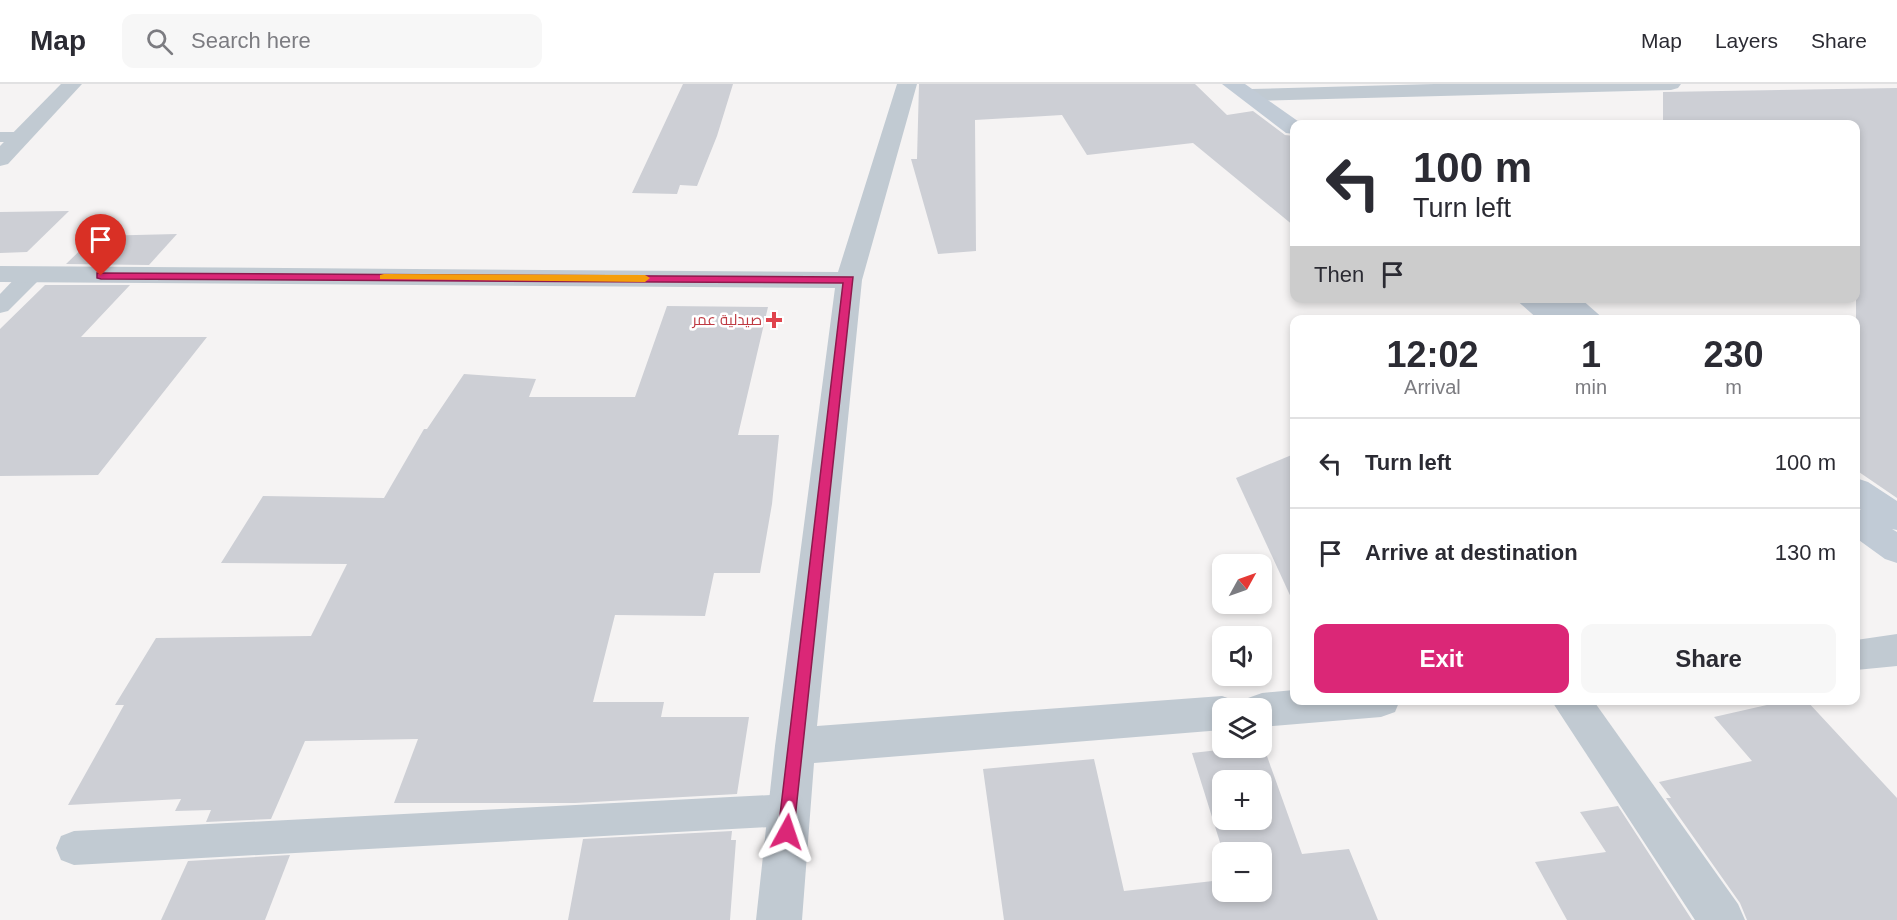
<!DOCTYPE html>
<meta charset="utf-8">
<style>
:root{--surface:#fff;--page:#f7f7f7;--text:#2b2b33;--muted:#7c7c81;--line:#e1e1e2;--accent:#db2777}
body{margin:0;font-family:Helvetica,Cairo,sans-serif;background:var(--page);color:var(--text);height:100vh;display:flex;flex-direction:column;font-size:22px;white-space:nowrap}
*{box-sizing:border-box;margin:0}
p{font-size:20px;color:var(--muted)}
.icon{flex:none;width:33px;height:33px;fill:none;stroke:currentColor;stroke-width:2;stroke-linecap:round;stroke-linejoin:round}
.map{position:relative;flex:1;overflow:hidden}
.panel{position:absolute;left:1290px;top:231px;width:570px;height:390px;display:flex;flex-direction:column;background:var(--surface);border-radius:12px;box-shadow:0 3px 9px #0003}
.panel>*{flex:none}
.guide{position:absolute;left:1290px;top:36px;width:570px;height:183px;border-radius:12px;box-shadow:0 3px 9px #0003;background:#fff;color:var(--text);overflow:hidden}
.needle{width:39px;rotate:50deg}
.buttons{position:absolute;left:1212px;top:470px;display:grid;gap:12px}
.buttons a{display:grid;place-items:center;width:60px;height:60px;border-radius:12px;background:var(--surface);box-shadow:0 3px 9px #0003;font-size:30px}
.pin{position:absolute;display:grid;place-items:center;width:51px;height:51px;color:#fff;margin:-62px -26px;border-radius:50% 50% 50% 0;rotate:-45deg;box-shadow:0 0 6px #0007}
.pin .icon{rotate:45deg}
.me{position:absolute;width:66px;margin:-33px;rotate:5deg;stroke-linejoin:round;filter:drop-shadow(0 0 4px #0008)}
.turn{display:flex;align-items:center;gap:21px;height:126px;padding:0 24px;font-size:27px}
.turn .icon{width:78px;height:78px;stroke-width:2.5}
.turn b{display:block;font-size:42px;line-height:51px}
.then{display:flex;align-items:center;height:57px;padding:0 24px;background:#0003;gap:12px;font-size:22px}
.eta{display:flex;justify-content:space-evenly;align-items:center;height:102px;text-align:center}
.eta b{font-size:36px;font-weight:800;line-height:42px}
.button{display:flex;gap:12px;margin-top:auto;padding:12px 24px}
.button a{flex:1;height:69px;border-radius:12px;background:var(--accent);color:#fff;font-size:24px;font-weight:800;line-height:69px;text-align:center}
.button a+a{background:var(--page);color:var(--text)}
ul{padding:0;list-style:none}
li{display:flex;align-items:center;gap:18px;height:90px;padding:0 24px;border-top:2px solid var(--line)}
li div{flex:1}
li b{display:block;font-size:22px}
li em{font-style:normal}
header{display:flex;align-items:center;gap:36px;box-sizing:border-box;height:84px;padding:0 30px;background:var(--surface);border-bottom:2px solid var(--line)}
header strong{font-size:28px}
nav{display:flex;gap:33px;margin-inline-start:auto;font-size:21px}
.search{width:420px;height:54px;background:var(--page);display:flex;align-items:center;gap:15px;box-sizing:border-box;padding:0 21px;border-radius:12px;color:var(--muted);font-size:22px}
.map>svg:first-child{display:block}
.building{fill:#cdcfd5;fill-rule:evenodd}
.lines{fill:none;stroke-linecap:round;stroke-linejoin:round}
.lane{fill:#c1cad2;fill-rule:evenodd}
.street{fill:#c1cad2;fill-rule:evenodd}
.secondary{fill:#c1cbd6;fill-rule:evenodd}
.route{fill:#db2777;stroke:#8e194d;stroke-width:1.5}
.slow{fill:#f59e0b}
.health-dot{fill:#e0444e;stroke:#fff;stroke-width:2}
.labels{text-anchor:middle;stroke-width:5;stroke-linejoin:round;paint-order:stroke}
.health-label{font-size:15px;fill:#be3a42;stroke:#fff;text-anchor:end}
</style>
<header>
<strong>Map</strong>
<div class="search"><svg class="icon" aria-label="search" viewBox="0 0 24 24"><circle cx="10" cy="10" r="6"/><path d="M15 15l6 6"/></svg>Search here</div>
<nav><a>Map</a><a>Layers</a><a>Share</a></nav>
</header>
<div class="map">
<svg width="1897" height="836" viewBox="0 0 1897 836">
<rect width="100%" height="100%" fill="#f5f3f3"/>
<g class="building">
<polygon points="683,0 733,0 717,52 697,102 680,101 677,110 632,109"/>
<polygon points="919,0 1195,0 1227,31 1253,27 1285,51 1294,52 1294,142 1193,59 1087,71 1062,31 975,36 976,167 938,170 911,75 917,75"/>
<polygon points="1897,4 1897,414 1856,386 1856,40 1663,40 1663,8"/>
<polygon points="69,127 27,168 0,169 0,128"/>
<polygon points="177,150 149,181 66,180 95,152"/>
<polygon points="45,201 130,201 81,253 207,253 98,391 0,392 0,245"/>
<polygon points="667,222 768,223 738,351 779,351 772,420 760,489 714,489 705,532 615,531 593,618 664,618 661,633 749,633 737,710 575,719 394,719 418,655 305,657 271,735 206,738 211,726 175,727 181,715 68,721 124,621 115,621 156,554 311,552 347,480 221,479 263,412 384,414 424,345 427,345 464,290 536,295 529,313 635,313"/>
<polygon points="1294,370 1294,520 1236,394"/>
<polygon points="1789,616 1806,616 1897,714 1897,836 1747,836 1740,819 1666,714 1671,714 1659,698 1752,677 1714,633"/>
<path d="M1263 661 1302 770 1349 765 1378 836H1004L983 685 1094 675 1124 807 1222 796V807H1262V768H1223L1192 669ZM1222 696H1262V735H1222Z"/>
<polygon points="1618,722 1692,836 1567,836 1535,778 1606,768 1580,728"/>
<polygon points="732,747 731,756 736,756 730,836 568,836 583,755"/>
<polygon points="290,771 265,836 161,836 188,777"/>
</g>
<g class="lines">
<g class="lane">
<polygon points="0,48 20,48 29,53 20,58 0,58"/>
<polygon points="31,185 39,186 42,191 39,196 8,227 0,229 0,210 23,186"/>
<polygon points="789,710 801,715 806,726 801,737 789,742 74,781 61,776 56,764 61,752 74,747"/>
</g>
<g class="street">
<polygon points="61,0 82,0 8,80 0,82 0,62"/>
<polygon points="897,0 917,0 862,196 817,642 1222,612 1236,617 1239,624 1222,624 1222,646 814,679 802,836 756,836 775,662 835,204 0,198 0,182 838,188"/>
<polygon points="1434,0 1681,0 1678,4 1671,6 1251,17 1244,15 1241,11 1244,7 1251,5"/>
<polygon points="1897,550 1897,582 1856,586 1856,556"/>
<polygon points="1294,606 1294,616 1400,616 1395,628 1381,633 1262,643 1262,624 1243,624 1248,614 1262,609"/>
<polygon points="1551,616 1593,616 1738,820 1745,836 1695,836"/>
</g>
<g class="secondary">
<polygon points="1222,0 1245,0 1302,40 1294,40 1294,50 1286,49"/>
<polygon points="1514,214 1545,214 1552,219 1549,214 1580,214 1605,236 1574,236 1569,232 1571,236 1539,236"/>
<polygon points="1856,394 1868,398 1897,417 1897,446 1892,445 1897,448 1897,479 1885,475 1856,454 1856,425 1861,426 1856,422"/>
</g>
</g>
<polygon class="route" points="97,189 853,193 793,754 787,756 780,754 778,748 843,199 101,195 97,194"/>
<polygon class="slow" points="384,190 645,191 650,194 645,198 380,195 380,191"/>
<path class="health-dot" d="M771 227h6v6h6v6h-6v6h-6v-6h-6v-6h6z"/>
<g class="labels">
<g class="health-label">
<text x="762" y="241">صيدلية عمر</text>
</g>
</g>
</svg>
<div class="buttons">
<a><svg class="needle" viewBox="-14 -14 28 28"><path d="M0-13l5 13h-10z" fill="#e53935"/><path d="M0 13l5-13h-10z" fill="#7c7c81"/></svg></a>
<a><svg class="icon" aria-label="sound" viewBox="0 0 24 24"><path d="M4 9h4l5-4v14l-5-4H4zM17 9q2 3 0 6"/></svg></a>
<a><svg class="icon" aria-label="layers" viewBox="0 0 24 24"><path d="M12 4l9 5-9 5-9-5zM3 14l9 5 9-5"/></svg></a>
<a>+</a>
<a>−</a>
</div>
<div class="pin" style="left:101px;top:192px;background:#d93025"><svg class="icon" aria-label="arrive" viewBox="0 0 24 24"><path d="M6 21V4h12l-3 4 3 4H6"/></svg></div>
<svg class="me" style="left:787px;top:748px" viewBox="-20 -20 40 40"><path d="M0-17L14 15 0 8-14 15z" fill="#db2777" stroke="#fff" stroke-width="4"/></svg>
<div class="guide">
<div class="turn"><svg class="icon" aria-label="left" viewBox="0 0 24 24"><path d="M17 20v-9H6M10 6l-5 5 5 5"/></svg><div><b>100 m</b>Turn left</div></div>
<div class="then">Then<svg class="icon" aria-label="arrive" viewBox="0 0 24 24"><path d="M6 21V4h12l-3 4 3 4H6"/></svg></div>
</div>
<section class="panel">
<div class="eta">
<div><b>12:02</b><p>Arrival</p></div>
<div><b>1</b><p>min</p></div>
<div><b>230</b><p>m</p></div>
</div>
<ul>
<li><svg class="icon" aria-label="left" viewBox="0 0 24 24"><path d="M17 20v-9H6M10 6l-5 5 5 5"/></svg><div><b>Turn left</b></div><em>100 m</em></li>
<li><svg class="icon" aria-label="arrive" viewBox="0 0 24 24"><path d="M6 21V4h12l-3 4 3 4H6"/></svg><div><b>Arrive at destination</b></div><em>130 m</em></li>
</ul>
<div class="button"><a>Exit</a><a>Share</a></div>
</section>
</div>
